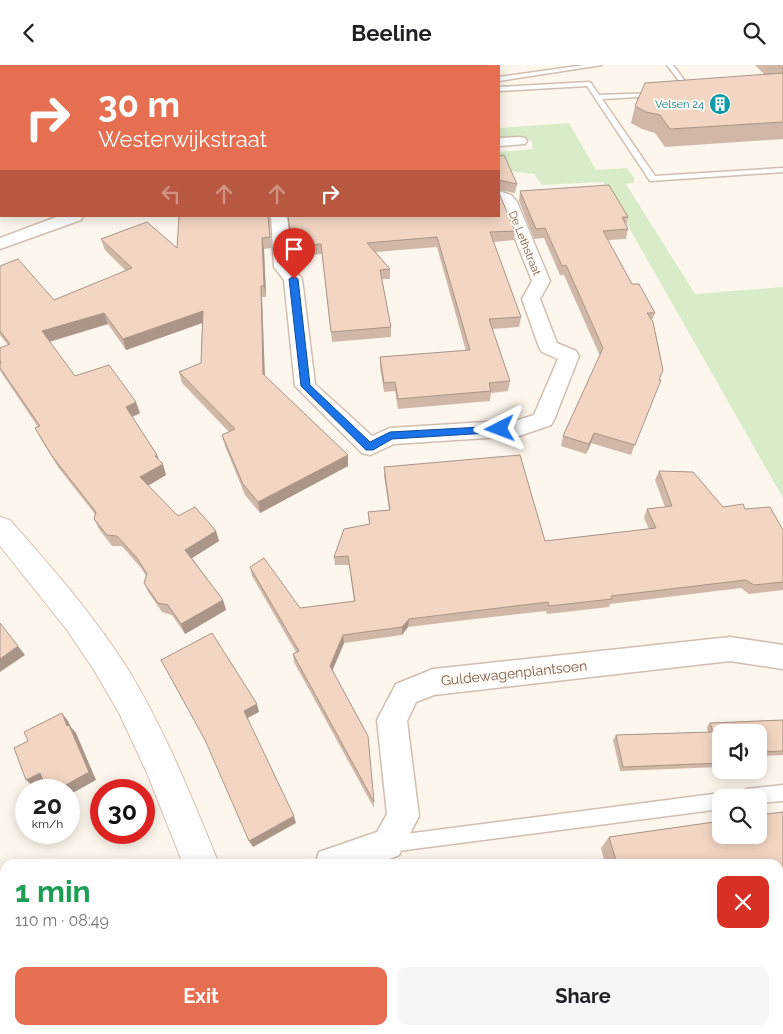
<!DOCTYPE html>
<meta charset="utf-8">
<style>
:root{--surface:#fff;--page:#f6f6f6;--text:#202124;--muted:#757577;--accent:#e76f51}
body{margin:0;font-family:Raleway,sans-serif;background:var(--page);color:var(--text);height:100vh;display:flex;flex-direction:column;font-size:19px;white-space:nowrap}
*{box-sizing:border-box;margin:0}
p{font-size:16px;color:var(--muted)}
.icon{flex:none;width:28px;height:28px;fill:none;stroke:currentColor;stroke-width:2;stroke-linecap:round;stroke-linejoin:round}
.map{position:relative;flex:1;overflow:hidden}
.details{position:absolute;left:0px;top:794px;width:784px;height:176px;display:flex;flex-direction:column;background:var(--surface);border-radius:15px 15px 0 0;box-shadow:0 2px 12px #0003}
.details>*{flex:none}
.top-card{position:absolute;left:0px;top:0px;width:500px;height:152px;box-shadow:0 2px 12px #0003;background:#e76f51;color:#fff;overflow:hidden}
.tools{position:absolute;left:712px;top:659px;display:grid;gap:10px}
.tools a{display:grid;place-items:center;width:55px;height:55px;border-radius:10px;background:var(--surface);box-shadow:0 2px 12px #0003;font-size:25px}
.speed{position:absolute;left:15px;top:714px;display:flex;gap:10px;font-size:25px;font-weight:700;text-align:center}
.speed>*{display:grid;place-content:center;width:65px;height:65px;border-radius:50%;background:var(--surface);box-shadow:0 2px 12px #0003;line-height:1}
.speed small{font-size:12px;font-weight:400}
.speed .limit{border:8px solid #d22;background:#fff;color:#111}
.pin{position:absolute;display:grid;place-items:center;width:42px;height:42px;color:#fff;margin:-51px -21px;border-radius:50% 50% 50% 0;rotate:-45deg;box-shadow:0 0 5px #0007}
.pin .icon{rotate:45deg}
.me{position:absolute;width:55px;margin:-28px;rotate:267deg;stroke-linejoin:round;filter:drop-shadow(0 0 4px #0008)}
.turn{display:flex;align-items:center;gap:18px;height:105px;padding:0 15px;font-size:22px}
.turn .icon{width:65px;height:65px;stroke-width:2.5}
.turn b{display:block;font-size:35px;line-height:42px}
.lanes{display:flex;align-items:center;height:48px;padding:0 15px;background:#0003;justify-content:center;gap:25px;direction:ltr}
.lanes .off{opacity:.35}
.round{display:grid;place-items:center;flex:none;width:52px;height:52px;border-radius:10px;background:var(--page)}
.summary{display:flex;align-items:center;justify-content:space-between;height:85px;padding:0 15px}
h1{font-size:30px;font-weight:700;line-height:38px;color:#1e9e55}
.action{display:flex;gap:10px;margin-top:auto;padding:10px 15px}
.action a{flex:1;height:58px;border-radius:10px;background:var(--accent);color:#fff;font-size:20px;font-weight:700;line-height:58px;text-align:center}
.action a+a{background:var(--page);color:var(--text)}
header{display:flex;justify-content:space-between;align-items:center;height:65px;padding:0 15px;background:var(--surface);font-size:22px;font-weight:700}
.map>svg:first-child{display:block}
.green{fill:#d8ecc9}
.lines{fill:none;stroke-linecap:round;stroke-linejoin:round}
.lane-casing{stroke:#d1beb0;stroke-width:3}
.street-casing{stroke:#d1beb0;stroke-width:3}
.secondary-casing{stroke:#d6c0b0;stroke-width:2}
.path{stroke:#d9b8a5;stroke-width:2;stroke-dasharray:0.5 2.5;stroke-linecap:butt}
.lane{fill:#fff;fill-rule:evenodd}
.street{fill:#fff;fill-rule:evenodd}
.secondary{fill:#fff;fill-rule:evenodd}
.wall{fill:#d1b7a8}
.shaded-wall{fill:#aa9588}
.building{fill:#f3d5c3;stroke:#aa9588}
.route{fill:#1a73e8;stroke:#114b97}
.labels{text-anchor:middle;stroke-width:4;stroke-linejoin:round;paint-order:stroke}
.far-culture-label{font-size:11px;fill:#0d838f;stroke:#fffaf3;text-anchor:end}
.far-street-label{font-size:11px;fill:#7a5c4d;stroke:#fffaf3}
.street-label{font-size:14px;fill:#7a5c4d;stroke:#fffaf3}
</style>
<header><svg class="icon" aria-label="back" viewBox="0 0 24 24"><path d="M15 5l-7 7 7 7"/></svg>Beeline<svg class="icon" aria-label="search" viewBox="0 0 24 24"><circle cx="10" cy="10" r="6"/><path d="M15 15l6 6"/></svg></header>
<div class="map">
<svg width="783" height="969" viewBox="0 0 783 969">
<rect width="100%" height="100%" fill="#fdf6ec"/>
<g class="green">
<polygon points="569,58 596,105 627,103 634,113 634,118 626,119 695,229 783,222 783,433 603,117 542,120 534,109 509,106 499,100 499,87 533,84 531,75 499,75 499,63"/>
<polygon points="119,965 218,965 220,969 120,969"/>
</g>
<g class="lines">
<g class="lane-casing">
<g id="lane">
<polygon points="585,0 602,0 499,16 499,12"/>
<polygon points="667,0 673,0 693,27 692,28 688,28"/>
<polygon points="589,17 591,18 599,30 657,28 658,29 655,31 602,34 655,111 783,103 783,107 650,116 587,21 499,26 499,22"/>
<polygon points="783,720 783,736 759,738 759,732 739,732 742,727 747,724"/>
<polygon points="721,728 727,732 721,732 721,744 390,787 384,785 382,779 384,773 390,771"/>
</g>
</g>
<g class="street-casing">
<g id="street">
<polygon points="520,72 525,73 527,76 525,79 499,81 499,73"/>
<polygon points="499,126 511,130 517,137 550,216 540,234 557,278 576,286 579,291 554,355 551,360 519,371 394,379 370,390 362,388 295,321 284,215 274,202 271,151 287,151 292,201 302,214 315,319 372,371 390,363 518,355 534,350 558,294 542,287 539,282 522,234 532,216 501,139 499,136"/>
<polygon points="59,151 83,151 81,155 0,184 0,173"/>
<polygon points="730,572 783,580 783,604 730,596 434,630 416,637 407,656 419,751 399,790 378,799 315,799 319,787 377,767 387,749 377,655 396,619 433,604"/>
</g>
</g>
<g class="secondary-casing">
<g id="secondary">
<path d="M0 452 10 455C52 503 95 551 129 606 166 667 192 733 219 799H183L147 708 119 648 94 605 67 565 0 481Z"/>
<polygon points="240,965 280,965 281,969 241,969"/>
</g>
</g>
<g class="path">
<polyline points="209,1 213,0"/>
<polyline points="244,1 248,0"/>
<polyline points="275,1 279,0"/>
</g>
<use href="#lane" class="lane"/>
<use href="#street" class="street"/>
<use href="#secondary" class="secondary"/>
</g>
<g class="wall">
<polygon points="755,0 783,0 783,74 665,82 655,68 642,64 631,58 635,41 764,9"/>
<polygon points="499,91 517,119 515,128 499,125"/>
<polygon points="520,126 628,152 626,161 628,164 626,174 608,175 632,219 655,248 652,255 663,305 631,390 591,378 586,389 561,381 563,371 600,291 564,210 560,210 544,173 534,174 519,136"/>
<polygon points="269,151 271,183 264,184 266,232 262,232 265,311 348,390 348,401 260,448 245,430 225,381 222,370 229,367 182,318 179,307 201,298 202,258 126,285 108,259 50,277 75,311 140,348 132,352 157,390 166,410 148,421 178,451 216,466 219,476 192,493 223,535 226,545 185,569 172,550 162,547 149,528 144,518 146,511 141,503 122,481 112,481 99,464 94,454 95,449 58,402 41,374 35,363 38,362 3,310 0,305 0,298 1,298 0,297 0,283 8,280 0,270 0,201 54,235 126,206 105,185 101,174 177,183"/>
<polygon points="288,151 515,166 514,175 493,177 521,252 519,262 492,264 510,316 508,326 491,328 490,336 398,344 395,326 384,327 380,302 380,292 466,286 437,182 376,187 390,204 390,214 382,214 391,262 391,272 332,277 322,189 311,190 292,182"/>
<polygon points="384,402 545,476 649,464 644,453 647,444 665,442 655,415 659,406 723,442 745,444 783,465 783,525 749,529 741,523 610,539 609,542 547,549 546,546 449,557 408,562 402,570 344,578 332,605 368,671 374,743 294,597 293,589 296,587 252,511 250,502 300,543 354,537 349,500 335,500 334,492 369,459 368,447 389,445 384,411"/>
<polygon points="783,655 783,690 759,691 759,668 721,668 721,692 720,692 721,699 719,702 620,706 613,675 616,670 708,667 707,662 710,658"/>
<polygon points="783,747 783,892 779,893 779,799 605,799 601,783 609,772"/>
</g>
<g class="shaded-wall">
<polygon points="268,151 269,151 271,183 270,172"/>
<polygon points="262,173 264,184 266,232 264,221"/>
<polygon points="261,221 262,232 265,320 263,309"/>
<polygon points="203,246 205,257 126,285 123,274"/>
<polygon points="104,248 108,259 47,277 42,266"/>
<polygon points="136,337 140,348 130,353 126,342"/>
<polygon points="594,368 591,378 586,389 589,379"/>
<polygon points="157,390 161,401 163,399 166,410 144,423 140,412 155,391"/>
<polygon points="348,390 348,401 260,448 258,437"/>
<polygon points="216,466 219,476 189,495 185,485"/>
<polygon points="223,535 226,545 185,569 181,559"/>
<polygon points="409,554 408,562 402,570 402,562"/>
<polygon points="343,570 344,578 331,609 330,601"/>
<polygon points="18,581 25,590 0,607 0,594"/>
<polygon points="257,639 259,647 246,654 244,646"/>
<polygon points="62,648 68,656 71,662 76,668 96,715 69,730 69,725 57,725 67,661"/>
<polygon points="40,708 47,715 34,722 26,715"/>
<polygon points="294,751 296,758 253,782 249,776"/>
<polygon points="75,965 82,965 83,969 75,969"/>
</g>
<g class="building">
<polygon points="778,0 783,0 783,4"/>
<polygon points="783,8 783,57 670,64 660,50 646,47 635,41 645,18"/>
<polygon points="504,90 517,119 499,115 499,118 499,91"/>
<polygon points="609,120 628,152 622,152 628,164 603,166 632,219 639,219 655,248 647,248 653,257 663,305 659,315 661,315 635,380 594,368 589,379 563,371 603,283 566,200 562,201 545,163 536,164 520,126"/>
<polygon points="499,128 515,166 490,167 521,252 489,254 510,316 489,318 491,326 398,334 395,317 384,318 380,292 470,285 437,172 367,178 390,204 380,205 391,262 331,267 321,179 310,180 291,172 288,151 499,151"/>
<polygon points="179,151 268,151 270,172 262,173 264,221 261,221 263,309 348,390 258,437 243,419 222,370 235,364 179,307 201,298 203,246 123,274 104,248 42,266 75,311 109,300 136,337 126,342 157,390 155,391 163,399 140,412 178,451 195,442 216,466 185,485 223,535 181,559 168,540 158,538 144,518 147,509 137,493 117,471 107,470 94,454 96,447 52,391 35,363 40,361 0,303 0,298 1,298 0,296 0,283 10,279 0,266 0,201 18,194 54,235 132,203 101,174 147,157 177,183"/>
<polygon points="520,390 545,476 656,463 647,444 672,441 659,406 693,407 723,442 743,439 745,444 770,442 783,465 783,517 754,520 746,515 611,531 612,534 549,541 548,537 450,549 409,554 402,562 343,570 330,601 368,671 374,737 293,589 299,586 250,502 264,493 300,543 355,536 348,491 334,492 344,464 370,459 368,447 390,445 384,402"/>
<polygon points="0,558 18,581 0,594"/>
<polygon points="212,568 257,639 244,646 294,751 249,776 205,675 161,595"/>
<polygon points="62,648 67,661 69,660 89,707 57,725 47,725 40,708 26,715 14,683 28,676 24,667"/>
<polygon points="783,655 783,686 759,687 759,668 721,668 721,688 719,688 713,667 721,695 721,698 623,702 616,670 713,667 710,658"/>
<polygon points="783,747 783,887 779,888 779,799 617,799 609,772 721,756 721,770 759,770 759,750"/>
<polygon points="467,797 468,799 451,799"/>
<polygon points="5,915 5,965 75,965 75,969 0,969 0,917"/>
<polygon points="379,965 670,965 671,969 380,969"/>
</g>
<polygon class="route" points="294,211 298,214 310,320 370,377 390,367 500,361 504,362 504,367 392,374 373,385 366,385 301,321 289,214"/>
<defs>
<g id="building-disc" transform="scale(1.125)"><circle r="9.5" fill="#0f9aa8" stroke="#fffaf3"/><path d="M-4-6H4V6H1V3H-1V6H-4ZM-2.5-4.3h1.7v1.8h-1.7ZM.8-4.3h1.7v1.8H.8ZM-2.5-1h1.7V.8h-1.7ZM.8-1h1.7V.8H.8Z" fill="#fff"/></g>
</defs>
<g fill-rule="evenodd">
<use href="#building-disc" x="720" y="39"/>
</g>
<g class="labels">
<g class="far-culture-label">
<text x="704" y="43">Velsen 24</text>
</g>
<g class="far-street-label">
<text transform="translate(525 178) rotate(68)" y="4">De Lethstraat</text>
</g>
<g class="street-label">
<text transform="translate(514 608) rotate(-6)" y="5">Guldewagenplantsoen</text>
</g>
</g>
</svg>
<div class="tools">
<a><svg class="icon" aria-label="sound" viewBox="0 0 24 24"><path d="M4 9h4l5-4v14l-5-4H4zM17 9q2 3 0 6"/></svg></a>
<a><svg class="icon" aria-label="search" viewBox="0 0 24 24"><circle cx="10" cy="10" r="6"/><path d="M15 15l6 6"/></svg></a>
</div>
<div class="speed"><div>20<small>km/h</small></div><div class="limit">30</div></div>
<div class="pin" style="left:294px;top:214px;background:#d93025"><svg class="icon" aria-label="arrive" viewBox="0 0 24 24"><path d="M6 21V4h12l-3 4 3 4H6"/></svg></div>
<svg class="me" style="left:500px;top:364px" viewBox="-20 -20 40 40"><path d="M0-17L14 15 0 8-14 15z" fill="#1a73e8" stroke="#fff" stroke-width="4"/></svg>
<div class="top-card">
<div class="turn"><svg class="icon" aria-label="right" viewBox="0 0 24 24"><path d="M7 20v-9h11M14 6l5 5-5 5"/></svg><div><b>30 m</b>Westerwijkstraat</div></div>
<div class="lanes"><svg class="icon off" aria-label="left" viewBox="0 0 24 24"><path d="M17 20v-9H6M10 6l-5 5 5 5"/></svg><svg class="icon off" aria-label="ahead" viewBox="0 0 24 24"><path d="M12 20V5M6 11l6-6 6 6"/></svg><svg class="icon off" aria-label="ahead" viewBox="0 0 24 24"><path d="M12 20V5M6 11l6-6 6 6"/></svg><svg class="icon" aria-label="right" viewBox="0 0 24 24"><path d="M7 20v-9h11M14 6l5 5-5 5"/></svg></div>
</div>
<section class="details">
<div class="summary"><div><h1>1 min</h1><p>110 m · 08:49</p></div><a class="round" style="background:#d93025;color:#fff"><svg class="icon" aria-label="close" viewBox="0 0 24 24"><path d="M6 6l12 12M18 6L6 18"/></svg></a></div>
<div class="action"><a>Exit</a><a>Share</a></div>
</section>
</div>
